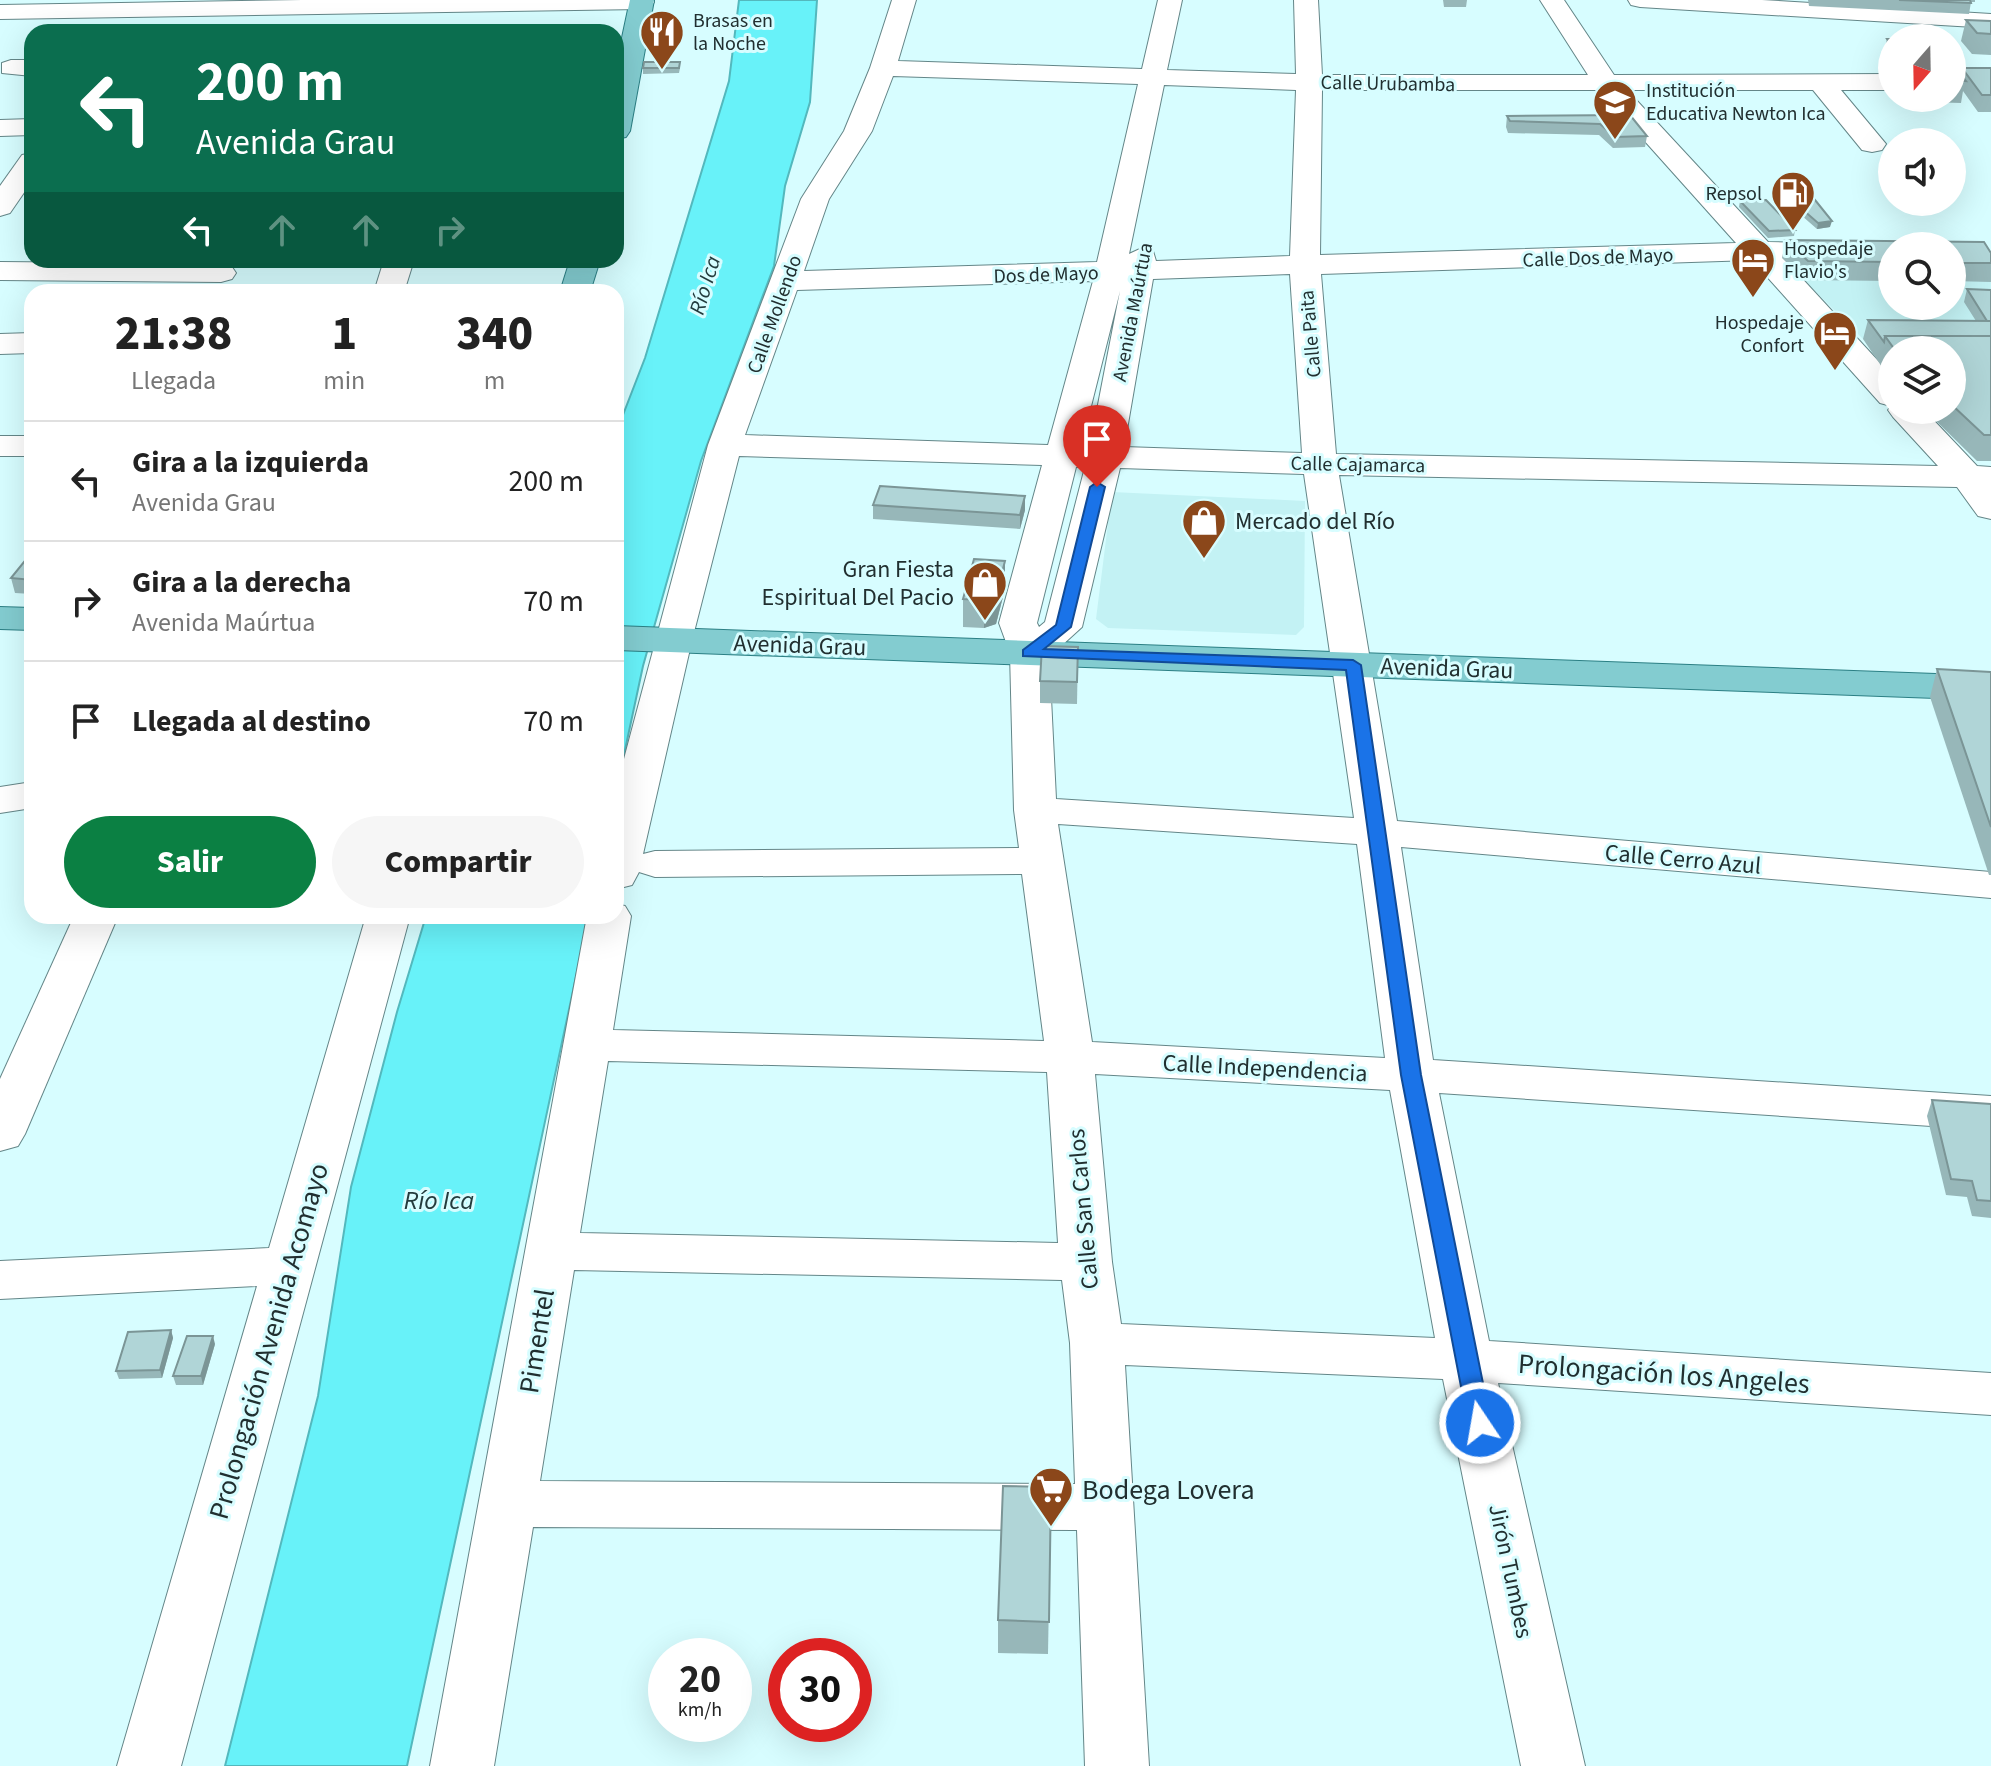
<!DOCTYPE html>
<html lang="es">
<meta charset="utf-8">
<style>
:root{--surface:#fff;--page:#f6f6f6;--text:#222;--muted:#767676;--line:#e0e0e0;--accent:#0b8043}
body{margin:0;font-family:"Source Sans 3",sans-serif;background:var(--page);color:var(--text);height:100vh;display:flex;flex-direction:column;font-size:30px;white-space:nowrap}
*{box-sizing:border-box;margin:0}
p{font-size:26px;color:var(--muted)}
.icon{flex:none;width:44px;height:44px;fill:none;stroke:currentColor;stroke-width:2;stroke-linecap:round;stroke-linejoin:round}
.map{position:relative;flex:1;overflow:hidden}
.sheet{position:absolute;left:24px;top:284px;width:600px;height:640px;display:flex;flex-direction:column;background:var(--surface);border-radius:24px;box-shadow:0 8px 32px #0002}
.sheet>*{flex:none}
.guide{position:absolute;left:24px;top:24px;width:600px;height:244px;border-radius:24px;box-shadow:0 8px 32px #0002;background:#0b6e4f;color:#fff;overflow:hidden}
.needle{width:52px;rotate:200deg}
.tools{position:absolute;left:1878px;top:24px;display:grid;gap:16px}
.tools a{display:grid;place-items:center;width:88px;height:88px;border-radius:50%;background:var(--surface);box-shadow:0 8px 32px #0002;font-size:40px}
.speed{position:absolute;left:648px;top:1638px;display:flex;gap:16px;font-size:40px;font-weight:700;text-align:center}
.speed>*{display:grid;place-content:center;width:104px;height:104px;border-radius:50%;background:var(--surface);box-shadow:0 8px 32px #0002;line-height:1}
.speed small{font-size:20px;font-weight:400}
.speed .limit{border:12px solid #d22;background:#fff;color:#111}
.pin{position:absolute;display:grid;place-items:center;width:68px;height:68px;color:#fff;margin:-82px -34px;border-radius:50% 50% 50% 0;rotate:-45deg;box-shadow:0 0 8px #0007}
.pin .icon{rotate:45deg}
.me{position:absolute;width:88px;margin:-44px;rotate:348deg;stroke-linejoin:round;filter:drop-shadow(0 0 6px #0008)}
.turn{display:flex;align-items:center;gap:28px;height:168px;padding:0 40px;font-size:36px}
.turn .icon{width:104px;height:104px;stroke-width:2.5}
.turn b{display:block;font-size:56px;line-height:68px}
.lanes{display:flex;align-items:center;height:76px;padding:0 40px;background:#0003;justify-content:center;gap:40px;direction:ltr}
.lanes .off{opacity:.35}
.eta{display:flex;justify-content:space-evenly;align-items:center;height:136px;text-align:center}
.eta b{font-size:48px;font-weight:800;line-height:56px}
.action{display:flex;gap:16px;margin-top:auto;padding:16px 40px}
.action a{flex:1;height:92px;border-radius:48px;background:var(--accent);color:#fff;font-size:32px;font-weight:800;line-height:92px;text-align:center}
.action a+a{background:var(--page);color:var(--text)}
ul{padding:0;list-style:none}
li{display:flex;align-items:center;gap:24px;height:120px;padding:0 40px;border-top:2px solid var(--line)}
li div{flex:1}
li b{display:block;font-size:30px}
li em{font-style:normal}
.map>svg:first-child{display:block}
.built{fill:#c3f2f4}
.water{fill:#68f2f9;stroke:#53b8bd;stroke-width:2}
.lines{fill:none;stroke-linecap:round;stroke-linejoin:round}
.minor-casing{stroke:#648688;stroke-width:2}
.major-casing{stroke:#2b7f84;stroke-width:2}
.minor{fill:#fff;fill-rule:evenodd}
.major{fill:#83ccd0;fill-rule:evenodd}
.wall{fill:#97b7b9}
.shaded-wall{fill:#7b9596}
.building{fill:#b0d5d7;stroke:#7b9596;stroke-width:2}
.route{fill:#1a73e8;stroke:#114b97;stroke-width:2}
.labels{text-anchor:middle;stroke-width:6;stroke-linejoin:round;paint-order:stroke}
.far-poi-label{font-size:20px;fill:#212f30;stroke:#d7fdff;text-anchor:start}
.far-street-label{font-size:20px;fill:#212f30;stroke:#d7fdff}
.far-water-label{font-size:22px;font-style:italic;fill:#233b3d;stroke:#d7fdff}
.poi-label{font-size:24px;fill:#212f30;stroke:#d7fdff;text-anchor:start}
.street-label{font-size:24px;fill:#212f30;stroke:#d7fdff}
.water-label{font-size:26px;font-style:italic;fill:#233b3d;stroke:#d7fdff}
.near-street-label{font-size:28px;fill:#212f30;stroke:#d7fdff}
.near-poi-label{font-size:28px;fill:#212f30;stroke:#d7fdff;text-anchor:start}
</style>
<div class="map">
<svg width="1991" height="1766" viewBox="0 0 1991 1766">
<rect width="100%" height="100%" fill="#d7fdff"/>
<g class="built">
<polygon points="1782,258 1892,259 1892,306 1952,306 1952,260 1991,279 1991,339 1863,339"/>
<polygon points="1112,492 1305,501 1304,627 1296,635 1108,628 1096,619"/>
</g>
<g class="water">
<polygon points="739,0 817,0 810,102 785,186 774,266 701,461 643,666 616,792 616,433 645,358 729,81"/>
<polygon points="426,916 589,916 407,1766 225,1766 318,1396 351,1187 397,1012"/>
</g>
<g class="lines">
<g class="minor-casing">
<g id="minor">
<polygon points="302,0 653,0 654,2 651,7 642,9 0,19 0,5"/>
<path d="M892 0H916L898 61 1142 69 1158 0H1182L1167 70 1296 74 1294 0H1318L1322 75H1588L1540 0H1564L1614 75 1892 74V90H1841L1886 144 1882 150 1872 152 1862 150 1813 90H1627L1768 242 1900 246H1892V262L1785 260 1892 376V410H1924L1977 466 1991 467V519L1978 516 1957 487 1339 475 1397 821 1991 872V898L1401 847 1433 1060 1991 1096V1130L1439 1093 1489 1341 1991 1373V1415L1498 1383 1585 1766H1521L1443 1379 1125 1365 1149 1766H1085L1077 1530 533 1527 494 1766H430L587 916H616V904L625 906 631 916 613 1030 1044 1041 1022 874 655 877 639 872 632 885 616 889V789L708 445 801 199 844 131 870 68ZM893 76 1138 84 1097 262 804 271 829 199 872 131ZM1164 85 1296 90 1290 256 1156 261 1153 251 1142 248 1129 254ZM1322 90H1599L1736 243 1320 255ZM1752 260 1880 403 1891 406 1888 410 1893 417 1938 466 1336 454 1321 274ZM1290 274 1302 453 1124 447 1153 279ZM1093 281 1048 445 745 435 797 290ZM1120 291 1090 446H1081ZM739 456 1042 465 999 623 1010 653 1014 810 1019 848 655 851 643 854 692 640ZM1076 467H1085L1045 622 1039 627 1037 623ZM1120 468 1304 474 1354 818 1056 799 1049 657 1082 627ZM1058 824 1357 844 1385 1058 1092 1042ZM608 1061 1047 1072 1058 1243 580 1233ZM1095 1074 1390 1090 1435 1338 1121 1324 1112 1262ZM574 1270 1062 1280 1070 1343 1075 1484 540 1481Z"/>
<polygon points="1628,0 1762,0 1991,14 1991,28 1640,7 1631,5"/>
<polygon points="11,60 32,60 32,76 2,73 2,63"/>
<polygon points="32,119 32,135 0,136 0,120"/>
<polygon points="32,153 32,181 10,213 0,216 0,186 22,155"/>
<polygon points="384,260 414,260 404,292 374,292"/>
<polygon points="0,262 221,264 232,267 236,273 232,279 221,282 0,280"/>
<polygon points="32,333 32,353 0,354 0,334"/>
<rect x="0" y="436" width="32" height="20"/>
<polygon points="32,782 32,808 0,813 0,787"/>
<polygon points="74,916 118,916 25,1134 18,1146 0,1151 0,1079"/>
<polygon points="366,916 410,916 181,1766 117,1766 257,1286 0,1299 0,1261 269,1248"/>
</g>
</g>
<g class="major-casing">
<g id="major">
<polygon points="630,0 654,0 630,131 626,137 616,139 616,66"/>
<polygon points="570,260 600,260 590,292 560,292"/>
<polygon points="0,607 32,608 32,630 0,629"/>
<polygon points="616,626 1991,676 1991,700 616,650"/>
</g>
</g>
<use href="#minor" class="minor"/>
<use href="#major" class="major"/>
</g>
<g class="wall">
<polygon points="1443,0 1467,0 1466,7 1444,7"/>
<polygon points="1808,0 1975,0 1975,2 1971,2 1969,14 1809,6"/>
<polygon points="1966,20 1991,21 1991,55 1972,54 1961,41"/>
<polygon points="1887,39 1892,39 1892,97 1884,85 1889,64 1883,55"/>
<polygon points="1952,65 1961,74 1962,68 1991,68 1991,112 1978,112 1963,91 1961,103 1894,101 1892,98 1952,98"/>
<polygon points="643,68 680,68 679,73 643,74"/>
<polygon points="1630,115 1647,136 1645,147 1613,148 1599,135 1508,133 1506,127 1507,116"/>
<polygon points="1782,196 1830,227 1817,229 1801,215 1793,215 1781,202"/>
<polygon points="1740,201 1795,230 1794,236 1768,238 1739,207"/>
<polygon points="1786,240 1984,242 1991,253 1991,282 1952,281 1952,246 1892,246 1892,281 1804,280 1782,258"/>
<polygon points="1967,289 1991,290 1991,461 1977,461 1925,410 1952,410 1952,350 1892,350 1892,378 1886,373 1863,339 1868,320 1976,321 1964,302"/>
<polygon points="873,505 1025,510 1020,529 873,519"/>
<polygon points="32,552 32,594 15,593 11,578"/>
<polygon points="1005,561 1005,589 996,624 984,628 963,627 963,599"/>
<polygon points="1078,647 1077,704 1040,703 1040,681"/>
<polygon points="1937,669 1991,672 1991,875 1989,875 1930,697"/>
<polygon points="1932,1100 1991,1104 1991,1218 1972,1216 1967,1197 1946,1195 1927,1116"/>
<polygon points="171,1330 173,1338 162,1378 119,1379 116,1371"/>
<polygon points="215,1344 203,1385 176,1385 173,1376"/>
<polygon points="1051,1487 1048,1654 998,1653 998,1620"/>
</g>
<g class="shaded-wall">
<polygon points="1832,221 1830,227 1817,229 1818,223"/>
<polygon points="1025,496 1025,510 1020,529 1020,515"/>
<polygon points="1005,561 1005,589 996,624 984,628 984,600"/>
<polygon points="171,1330 173,1338 162,1378 160,1370"/>
<polygon points="213,1336 215,1344 203,1385 201,1376"/>
</g>
<g class="building">
<polygon points="1899,0 1970,0 1971,3"/>
<polygon points="1966,20 1991,21 1991,34 1977,33"/>
<polygon points="1887,39 1892,39 1892,47"/>
<polygon points="644,62 680,62 679,68 643,68"/>
<polygon points="1952,65 1954,65 1966,81 1952,80"/>
<polygon points="1962,68 1991,68 1991,95 1982,95"/>
<polygon points="1630,115 1647,136 1615,137 1600,124 1510,121 1507,116"/>
<polygon points="1811,195 1832,221 1818,223 1802,209 1794,209 1782,196"/>
<polygon points="1766,200 1795,230 1769,231 1740,201"/>
<polygon points="1786,240 1984,242 1991,253 1991,263 1952,263 1952,246 1892,246 1892,262 1808,261"/>
<polygon points="1967,289 1991,290 1991,321 1987,321"/>
<polygon points="1868,320 1991,321 1991,336 1885,336 1884,342"/>
<polygon points="1885,336 1991,336 1991,435 1984,435 1952,405 1952,350 1895,350"/>
<polygon points="880,486 1025,496 1020,515 873,505"/>
<polygon points="32,552 32,580 11,578"/>
<polygon points="974,559 1005,561 996,596 984,600 963,599"/>
<polygon points="1042,646 1078,647 1077,682 1040,681"/>
<polygon points="1937,669 1991,672 1991,827"/>
<polygon points="1932,1100 1991,1104 1991,1201 1977,1200 1972,1181 1951,1179"/>
<polygon points="171,1330 160,1370 116,1371 128,1332"/>
<polygon points="187,1336 213,1336 201,1376 173,1376"/>
<polygon points="1003,1486 1051,1487 1049,1622 998,1620"/>
</g>
<polygon class="route" points="1097,482 1105,487 1071,627 1044,649 1353,660 1361,665 1421,1075 1491,1423 1488,1429 1480,1432 1471,1429 1468,1423 1401,1075 1346,670 1023,656 1023,650 1056,625 1090,487"/>
<defs>
<g id="restaurant-pin" transform="scale(2.3)"><path d="M0 17L-7.5 6A9.5 9.5 0 1 1 7.5 6Z" fill="#8b471a" stroke="#d7fdff"/><path d="M-5-6h1v4h1v-4h1v4h1v-4h1v5L-1.5 .5V6h-2V.5L-5-1ZM5-6V6H3V1.5H1.5Q1.5-4 5-6Z" fill="#fff"/></g>
<g id="school-pin" transform="scale(2.3)"><path d="M0 17L-7.5 6A9.5 9.5 0 1 1 7.5 6Z" fill="#8b471a" stroke="#d7fdff"/><path d="M0-5L7-2L0 1L-7-2ZM-4 1L0 2.5L4 1V4Q0 6-4 4Z" fill="#fff"/></g>
<g id="fuel-pin" transform="scale(2.3)"><path d="M0 17L-7.5 6A9.5 9.5 0 1 1 7.5 6Z" fill="#8b471a" stroke="#d7fdff"/><path d="M-5.5-6h7V0h2V4h1.3V-2.5L3-4.5l.8-.8L6-3V5H2.5V1h-1V6h-7ZM-4.2-4.7v3.2H.2V-4.7Z" fill="#fff"/></g>
<g id="hotel-pin" transform="scale(2.3)"><path d="M0 17L-7.5 6A9.5 9.5 0 1 1 7.5 6Z" fill="#8b471a" stroke="#d7fdff"/><path d="M-6-4.5h1.5V1H6V5H4.5V3h-9V5H-6ZM-4 0a1.8 1.8 0 1 1 3.6 0ZM.5 0V-2.5h3Q6-2.5 6 0Z" fill="#fff"/></g>
<g id="shop-pin" transform="scale(2.3)"><path d="M0 17L-7.5 6A9.5 9.5 0 1 1 7.5 6Z" fill="#8b471a" stroke="#d7fdff"/><path d="M-5-2.5h2.3a2.7 3.5 0 0 1 5.4 0H5L5.5 6h-11ZM-1.5-2.5h3a1.5 2.3 0 0 0-3 0Z" fill="#fff"/></g>
<g id="supermarket-pin" transform="scale(2.3)"><path d="M0 17L-7.5 6A9.5 9.5 0 1 1 7.5 6Z" fill="#8b471a" stroke="#d7fdff"/><path d="M-6-5.5h2.5l.6 2H6L4.5 2H-2.5L-4.4-4H-6ZM-1.5 3.2a1.3 1.3 0 1 0 .1 0ZM3 3.2a1.3 1.3 0 1 0 .1 0Z" fill="#fff"/></g>
</defs>
<g fill-rule="evenodd">
<use href="#restaurant-pin" x="662" y="32"/>
<use href="#school-pin" x="1615" y="102"/>
<use href="#fuel-pin" x="1793" y="193"/>
<use href="#hotel-pin" x="1753" y="260"/>
<use href="#hotel-pin" x="1835" y="333"/>
<use href="#shop-pin" x="1204" y="521"/>
<use href="#shop-pin" x="985" y="583"/>
<use href="#supermarket-pin" x="1051" y="1489"/>
</g>
<g class="labels">
<g class="far-poi-label">
<text x="693" y="27">Brasas en<tspan x="693" dy="23">la Noche</tspan></text>
<text x="1646" y="97">Institución<tspan x="1646" dy="23">Educativa Newton Ica</tspan></text>
<text x="1762" y="200" text-anchor="end">Repsol</text>
<text x="1784" y="255">Hospedaje<tspan x="1784" dy="23">Flavio's</tspan></text>
<text x="1804" y="329" text-anchor="end">Hospedaje<tspan x="1804" dy="23">Confort</tspan></text>
</g>
<g class="far-street-label">
<text transform="translate(1388 83) rotate(1)" y="7">Calle Urubamba</text>
<text transform="translate(1598 257) rotate(-2)" y="7">Calle Dos de Mayo</text>
<text transform="translate(1046 274) rotate(-2)" y="7">Dos de Mayo</text>
<text transform="translate(1132 312) rotate(-79)" y="7">Avenida Maúrtua</text>
<text transform="translate(774 314) rotate(-70)" y="7">Calle Mollendo</text>
<text transform="translate(1310 334) rotate(-95)" y="7">Calle Paita</text>
<text transform="translate(1358 464) rotate(1)" y="7">Calle Cajamarca</text>
</g>
<g class="far-water-label">
<text transform="translate(704 285) rotate(-73)" y="8">Río Ica</text>
</g>
<g class="poi-label">
<text x="1235" y="529">Mercado del Río</text>
<text x="954" y="577" text-anchor="end">Gran Fiesta<tspan x="954" dy="28">Espiritual Del Pacio</tspan></text>
</g>
<g class="street-label">
<text transform="translate(800 645) rotate(2)" y="8">Avenida Grau</text>
<text transform="translate(1447 668) rotate(2)" y="8">Avenida Grau</text>
<text transform="translate(1683 859) rotate(5)" y="8">Calle Cerro Azul</text>
<text transform="translate(1265 1068) rotate(3)" y="8">Calle Independencia</text>
<text transform="translate(1083 1209) rotate(-95)" y="8">Calle San Carlos</text>
<text transform="translate(1511 1571) rotate(78)" y="8">Jirón Tumbes</text>
</g>
<g class="water-label">
<text x="439" y="1209">Río Ica</text>
</g>
<g class="near-street-label">
<text transform="translate(268 1341) rotate(-74)" y="10">Prolongación Avenida Acomayo</text>
<text transform="translate(536 1341) rotate(-81)" y="10">Pimentel</text>
<text transform="translate(1664 1373) rotate(4)" y="10">Prolongación los Angeles</text>
</g>
<g class="near-poi-label">
<text x="1082" y="1499">Bodega Lovera</text>
</g>
</g>
</svg>
<div class="tools">
<a><svg class="needle" viewBox="-14 -14 28 28"><path d="M0-13l5 13h-10z" fill="#e53935"/><path d="M0 13l5-13h-10z" fill="#767676"/></svg></a>
<a><svg class="icon" aria-label="sound" viewBox="0 0 24 24"><path d="M4 9h4l5-4v14l-5-4H4zM17 9q2 3 0 6"/></svg></a>
<a><svg class="icon" aria-label="search" viewBox="0 0 24 24"><circle cx="10" cy="10" r="6"/><path d="M15 15l6 6"/></svg></a>
<a><svg class="icon" aria-label="layers" viewBox="0 0 24 24"><path d="M12 4l9 5-9 5-9-5zM3 14l9 5 9-5"/></svg></a>
</div>
<div class="speed"><div>20<small>km/h</small></div><div class="limit">30</div></div>
<div class="pin" style="left:1097px;top:487px;background:#d93025"><svg class="icon" aria-label="arrive" viewBox="0 0 24 24"><path d="M6 21V4h12l-3 4 3 4H6"/></svg></div>
<svg class="me" style="left:1480px;top:1423px" viewBox="-20 -20 40 40"><circle r="17" fill="#1a73e8" stroke="#fff" stroke-width="3"/><path d="M0-11L8 9 0 5-8 9z" fill="#fff"/></svg>
<div class="guide">
<div class="turn"><svg class="icon" aria-label="left" viewBox="0 0 24 24"><path d="M17 20v-9H6M10 6l-5 5 5 5"/></svg><div><b>200 m</b>Avenida Grau</div></div>
<div class="lanes"><svg class="icon" aria-label="left" viewBox="0 0 24 24"><path d="M17 20v-9H6M10 6l-5 5 5 5"/></svg><svg class="icon off" aria-label="ahead" viewBox="0 0 24 24"><path d="M12 20V5M6 11l6-6 6 6"/></svg><svg class="icon off" aria-label="ahead" viewBox="0 0 24 24"><path d="M12 20V5M6 11l6-6 6 6"/></svg><svg class="icon off" aria-label="right" viewBox="0 0 24 24"><path d="M7 20v-9h11M14 6l5 5-5 5"/></svg></div>
</div>
<section class="sheet">
<div class="eta">
<div><b>21:38</b><p>Llegada</p></div>
<div><b>1</b><p>min</p></div>
<div><b>340</b><p>m</p></div>
</div>
<ul>
<li><svg class="icon" aria-label="left" viewBox="0 0 24 24"><path d="M17 20v-9H6M10 6l-5 5 5 5"/></svg><div><b>Gira a la izquierda</b><p>Avenida Grau</p></div><em>200 m</em></li>
<li><svg class="icon" aria-label="right" viewBox="0 0 24 24"><path d="M7 20v-9h11M14 6l5 5-5 5"/></svg><div><b>Gira a la derecha</b><p>Avenida Maúrtua</p></div><em>70 m</em></li>
<li><svg class="icon" aria-label="arrive" viewBox="0 0 24 24"><path d="M6 21V4h12l-3 4 3 4H6"/></svg><div><b>Llegada al destino</b></div><em>70 m</em></li>
</ul>
<div class="action"><a>Salir</a><a>Compartir</a></div>
</section>
</div>
